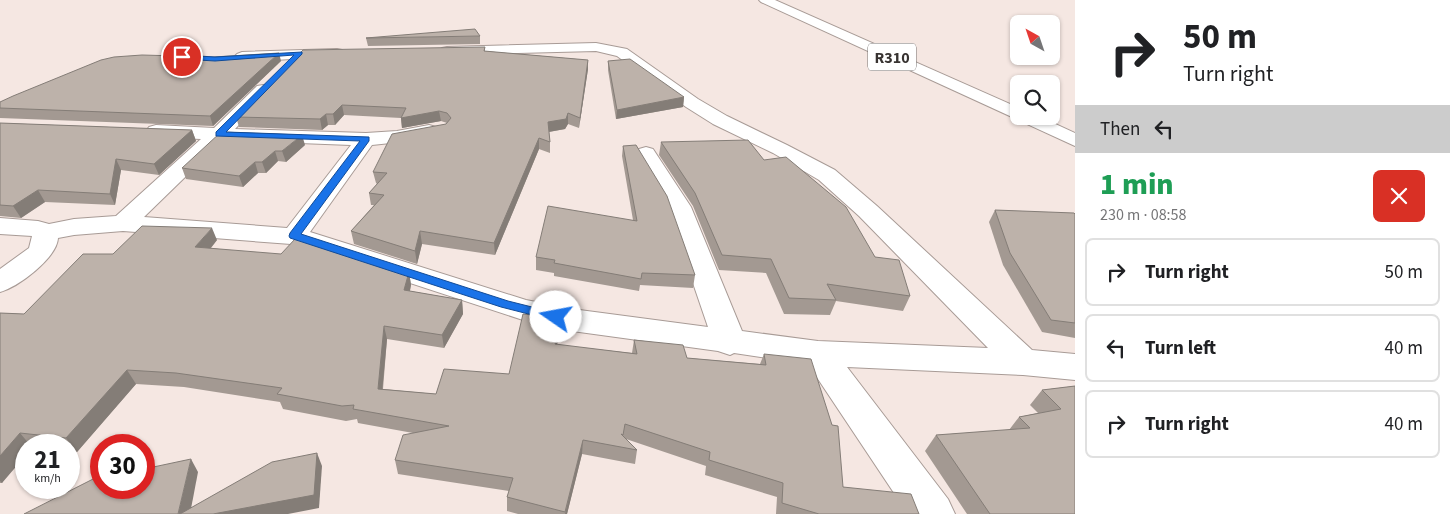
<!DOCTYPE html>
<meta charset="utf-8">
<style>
:root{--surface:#fff;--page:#f6f6f6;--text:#202124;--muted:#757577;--line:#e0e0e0}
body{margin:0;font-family:"Source Sans 3",sans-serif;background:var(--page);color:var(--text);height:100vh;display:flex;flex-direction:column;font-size:19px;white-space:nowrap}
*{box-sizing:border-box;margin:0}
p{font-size:16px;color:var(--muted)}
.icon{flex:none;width:28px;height:28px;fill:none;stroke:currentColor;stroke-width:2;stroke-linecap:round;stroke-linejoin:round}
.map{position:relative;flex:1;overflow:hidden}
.panel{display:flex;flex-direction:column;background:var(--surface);width:375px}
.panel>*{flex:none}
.top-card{background:#fff;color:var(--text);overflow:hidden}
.needle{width:32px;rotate:320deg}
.controls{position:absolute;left:1010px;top:15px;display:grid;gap:10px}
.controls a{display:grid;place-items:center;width:50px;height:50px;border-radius:8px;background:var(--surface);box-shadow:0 1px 4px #0004;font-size:25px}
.speed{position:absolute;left:15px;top:434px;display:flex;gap:10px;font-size:25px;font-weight:700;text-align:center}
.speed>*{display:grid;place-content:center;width:65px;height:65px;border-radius:50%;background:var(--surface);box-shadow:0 1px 4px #0004;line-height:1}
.speed small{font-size:12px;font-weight:400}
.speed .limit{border:8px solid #d22;background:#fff;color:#111}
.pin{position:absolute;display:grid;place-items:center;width:42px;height:42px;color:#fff;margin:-21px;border:2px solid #fff;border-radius:50%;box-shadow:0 1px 5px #0007}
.me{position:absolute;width:55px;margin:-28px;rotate:282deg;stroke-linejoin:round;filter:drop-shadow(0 0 4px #0008)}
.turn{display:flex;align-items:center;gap:18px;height:105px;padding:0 25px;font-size:22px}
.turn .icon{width:65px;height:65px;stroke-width:2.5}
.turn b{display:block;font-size:35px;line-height:42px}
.then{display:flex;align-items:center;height:48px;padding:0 25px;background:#0003;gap:10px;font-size:19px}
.round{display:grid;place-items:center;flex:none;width:52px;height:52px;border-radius:8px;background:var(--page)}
.overview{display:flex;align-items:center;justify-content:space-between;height:85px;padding:0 25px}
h1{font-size:30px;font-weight:800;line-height:38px;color:#1e9e55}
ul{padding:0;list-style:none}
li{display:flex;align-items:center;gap:15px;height:68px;margin:0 10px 8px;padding:0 15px;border:2px solid var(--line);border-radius:8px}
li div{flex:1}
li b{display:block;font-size:19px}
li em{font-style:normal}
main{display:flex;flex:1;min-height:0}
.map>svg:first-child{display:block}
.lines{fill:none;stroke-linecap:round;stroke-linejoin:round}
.street-casing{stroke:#a89b96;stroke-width:2}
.primary-casing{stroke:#a89b96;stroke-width:2}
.street{fill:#fff;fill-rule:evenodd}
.primary{fill:#fff;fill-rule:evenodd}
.wall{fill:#a39992}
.shaded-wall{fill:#847d77}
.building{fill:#bdb2aa;stroke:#847d77}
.route{fill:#1a73e8;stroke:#114b97}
.labels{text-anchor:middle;stroke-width:5;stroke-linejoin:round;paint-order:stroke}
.shield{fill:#fff;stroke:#74706f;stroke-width:1}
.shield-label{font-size:16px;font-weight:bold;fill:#383331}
</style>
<main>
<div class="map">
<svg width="1075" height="514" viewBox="0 0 1075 514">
<rect width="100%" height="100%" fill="#f5e7e2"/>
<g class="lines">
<g class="street-casing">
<g id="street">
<path d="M596 43 627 49 698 99 727 116 787 145 835 170 877 206 1032 350 1075 354V380L1023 375 847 367 948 499 955 514H908L808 364 734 353 730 355 718 351 572 331 523 320 291 244 123 231 74 235 58 238C57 258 18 287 0 292V269L29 248 32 236 0 234V218L38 221 49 224 74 219 116 216 201 139 156 137 149 135 146 131 149 127 156 125 214 128 257 86 263 85 269 86 272 90 235 129 366 133 397 131 429 125 436 127 439 131 436 135C415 140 394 143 372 145L310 232 526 300 572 309 708 327 667 207 635 153 639 149 646 147 653 149 691 207 742 331 818 341 988 348 859 216 819 180 773 153 713 124 686 107 617 56 596 51 447 55 442 54 440 51 442 48 447 47ZM219 140 351 145 287 228 144 217 217 146 220 142Z"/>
<polygon points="337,49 342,50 344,53 342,56 242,62 237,60 234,57 237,54 242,52"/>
</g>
</g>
<g class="primary-casing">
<polygon id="primary" points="759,0 775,0 1019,108 1019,116 1038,116 1075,133 1075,146 761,2"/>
</g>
<use href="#street" class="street"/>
<use href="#primary" class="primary"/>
</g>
<g class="wall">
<polygon points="480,36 480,44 368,46 366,38"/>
<polygon points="485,47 485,51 588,60 588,69 579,128 568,124 565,129 549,132 550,142 550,153 539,149 495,255 422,244 417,264 354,244 351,231 374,205 371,205 369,193 377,184 376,183 373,172 447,123 441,121 402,128 401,118 344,115 335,125 328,125 322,130 239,127 236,117"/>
<polygon points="281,61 213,126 0,118 0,102"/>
<polygon points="608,61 684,97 683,107 616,119 608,70"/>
<polygon points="0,123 192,130 196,141 159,175 121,170 115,205 45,202 21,218 0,216"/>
<polygon points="661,142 764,160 875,257 910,296 903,311 836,301 830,315 784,314 766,273 719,270 693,206 659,155"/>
<polygon points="305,145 286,162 278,161 266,173 258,173 243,187 186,179 182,168"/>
<polygon points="623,146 695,275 693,288 640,285 639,291 554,276 554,273 536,270 536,257 633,220 622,156"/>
<polygon points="995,210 1075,214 1075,338 1042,332 1003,265 989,222"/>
<polygon points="217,240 211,248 409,272 411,285 410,291 462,300 463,314 444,348 387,339 383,389 436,394 509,374 560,318 559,332 557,345 632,353 634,340 687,358 760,364 764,354 843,487 919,514 776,514 777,497 705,475 706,466 626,439 637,450 635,464 582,454 567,514 518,514 507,511 507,497 509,491 398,474 395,460 413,433 358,423 357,419 346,421 283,409 280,402 184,387 136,384 77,452 69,451 69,445 26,445 2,483 0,483 0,313 24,314 113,254"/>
<polygon points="1075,386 1075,514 967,514 925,451 936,435 1009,430 1019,417 1038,413 1030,405 1042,390"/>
</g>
<g class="shaded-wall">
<polygon points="279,53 281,61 213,126 210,116"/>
<polygon points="588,60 588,69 579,128 580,118"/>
<polygon points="684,97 683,107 616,119 617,110"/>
<polygon points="342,105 344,115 335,125 333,114"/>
<polygon points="439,111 441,121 402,128 401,118"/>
<polygon points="568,113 568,124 565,129 548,132 548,122"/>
<polygon points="326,114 328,125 322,130 320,119"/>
<polygon points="192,130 196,141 159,175 154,164"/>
<polygon points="302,135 305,145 286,162 282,151"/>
<polygon points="539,138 539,149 495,255 494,243"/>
<polygon points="275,151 278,161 266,173 262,162"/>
<polygon points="116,159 121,170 115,205 110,194"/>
<polygon points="255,162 258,173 243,187 239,176"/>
<polygon points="38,190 45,202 21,218 13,206"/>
<polygon points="212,228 217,240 201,260 195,247"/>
<polygon points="420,231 422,244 417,264 415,251"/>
<polygon points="409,272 411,285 407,303 404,290"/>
<polygon points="462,300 463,314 444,348 442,335"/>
<polygon points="560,318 559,332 555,358 555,344"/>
<polygon points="384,326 387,339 381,403 378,389"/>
<polygon points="127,370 136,384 77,452 66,438"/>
<polygon points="20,433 30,445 26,445 26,455 2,483 0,481 0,456"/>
<polygon points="583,440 582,454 567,514 565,514"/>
<polygon points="317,453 322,466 319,508 288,514 213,514"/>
<polygon points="191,459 198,472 190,514 178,514"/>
</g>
<g class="building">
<polygon points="475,29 480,36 366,38"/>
<polygon points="485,47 484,51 588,60 580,118 568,113 566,119 548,122 550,142 539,138 494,243 420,231 415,251 351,231 384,195 369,193 387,173 373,172 392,134 446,124 451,118 447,113 439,111 401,118 406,108 342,105 333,114 326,114 320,119 236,117 303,50"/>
<polygon points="279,53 210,116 0,108 0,102 13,96 101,60 114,57 142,55 213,57"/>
<polygon points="630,59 684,97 617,110 608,61"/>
<polygon points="0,123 192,130 154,164 116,159 110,194 38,190 13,206 0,205"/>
<polygon points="221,132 302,135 282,151 275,151 262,162 255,162 239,176 182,168"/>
<polygon points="748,140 764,160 786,157 846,207 875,257 899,260 910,296 827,284 836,300 789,298 771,259 722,255 695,193 661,142"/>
<polygon points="636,145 667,196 695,275 642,273 641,279 554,263 555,260 536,257 548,206 637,221 623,146"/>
<polygon points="995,210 1074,213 1075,214 1075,323 1051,320 1010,253"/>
<polygon points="142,226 212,228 195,247 281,254 295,239 321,244 409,272 404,290 462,300 442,335 384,326 378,389 436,394 444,369 509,374 523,314 560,318 555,344 637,354 634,340 683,345 687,358 766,365 764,354 811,359 832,425 838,426 843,487 911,494 919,514 819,514 782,503 783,483 709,460 710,452 625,424 623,435 621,434 637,450 583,440 565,512 507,497 513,478 395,460 403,435 449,426 353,409 354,405 342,406 277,394 282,388 176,373 127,370 66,438 20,433 0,456 0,313 24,314 83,254 113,254"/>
<polygon points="1075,386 1075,514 990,514 936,435 1030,428 1019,417 1061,409 1042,390"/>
<polygon points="317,453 314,495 213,514 180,514 272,462"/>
<polygon points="191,459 178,514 24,514 101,475 101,488 144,488 144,469"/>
</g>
<polygon class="route" points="302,52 302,54 226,132 369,137 369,141 301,234 508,301 560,314 562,317 560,320 556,321 501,307 290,238 289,236 290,233 360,141 216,136 216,132 294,55 215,61 182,59 179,57 182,55 215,57"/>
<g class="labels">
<rect class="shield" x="868" y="43.5" width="48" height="27" rx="4"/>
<g class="shield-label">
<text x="892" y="63">R310</text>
</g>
</g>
</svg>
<div class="controls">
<a><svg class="needle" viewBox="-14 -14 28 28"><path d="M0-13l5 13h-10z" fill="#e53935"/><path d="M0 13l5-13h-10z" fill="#757577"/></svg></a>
<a><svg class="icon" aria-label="search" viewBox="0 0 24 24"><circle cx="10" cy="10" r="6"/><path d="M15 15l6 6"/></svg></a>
</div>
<div class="speed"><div>21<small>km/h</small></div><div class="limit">30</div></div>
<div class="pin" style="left:182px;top:57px;background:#d93025"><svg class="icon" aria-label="arrive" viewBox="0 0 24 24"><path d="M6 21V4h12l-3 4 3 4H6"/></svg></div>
<svg class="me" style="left:556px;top:317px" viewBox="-20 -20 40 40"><circle r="19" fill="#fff"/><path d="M0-13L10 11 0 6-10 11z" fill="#1a73e8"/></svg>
</div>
<section class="panel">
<div class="top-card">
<div class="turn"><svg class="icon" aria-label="right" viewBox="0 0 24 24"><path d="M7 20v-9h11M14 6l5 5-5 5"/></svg><div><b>50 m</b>Turn right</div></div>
<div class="then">Then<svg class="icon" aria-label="left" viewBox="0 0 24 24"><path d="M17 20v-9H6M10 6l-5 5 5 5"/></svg></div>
</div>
<div class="overview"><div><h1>1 min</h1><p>230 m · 08:58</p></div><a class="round" style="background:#d93025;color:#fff"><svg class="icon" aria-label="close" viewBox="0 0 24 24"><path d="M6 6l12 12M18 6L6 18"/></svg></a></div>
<ul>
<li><svg class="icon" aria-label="right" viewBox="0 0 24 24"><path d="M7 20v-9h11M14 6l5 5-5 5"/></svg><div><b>Turn right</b></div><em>50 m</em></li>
<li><svg class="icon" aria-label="left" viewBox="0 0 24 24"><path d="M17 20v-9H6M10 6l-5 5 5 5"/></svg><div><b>Turn left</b></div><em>40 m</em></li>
<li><svg class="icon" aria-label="right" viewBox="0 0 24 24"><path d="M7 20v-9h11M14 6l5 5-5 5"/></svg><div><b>Turn right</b></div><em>40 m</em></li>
</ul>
</section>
</main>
